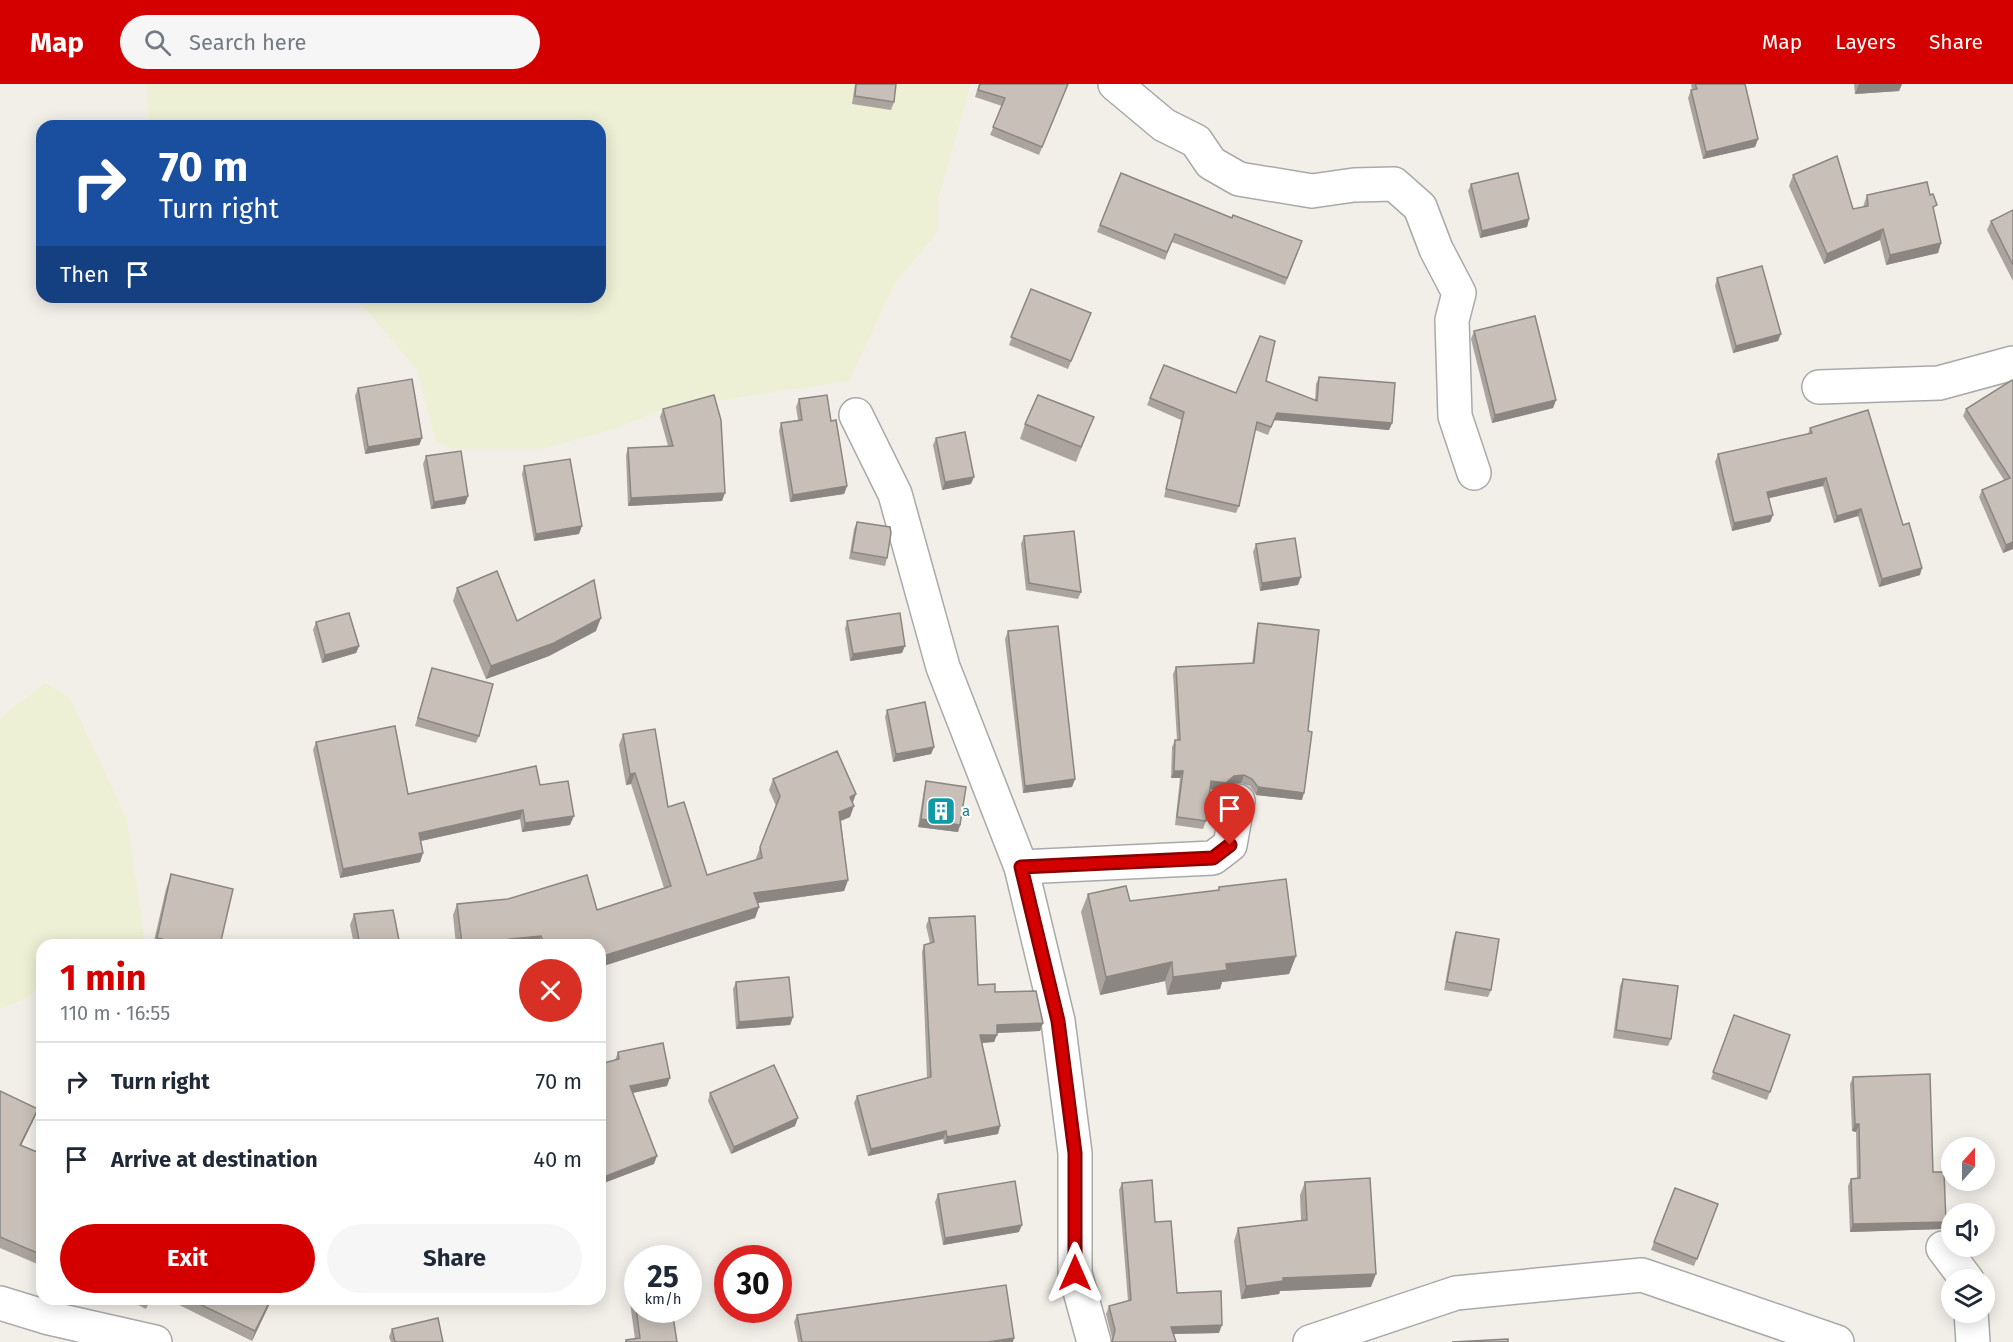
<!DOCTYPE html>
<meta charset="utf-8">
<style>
:root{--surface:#fff;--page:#f6f6f7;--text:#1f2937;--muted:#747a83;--line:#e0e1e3;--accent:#d40000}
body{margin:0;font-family:"Fira Sans",sans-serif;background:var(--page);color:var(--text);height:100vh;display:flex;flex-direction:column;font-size:22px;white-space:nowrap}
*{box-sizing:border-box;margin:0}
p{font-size:20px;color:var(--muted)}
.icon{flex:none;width:33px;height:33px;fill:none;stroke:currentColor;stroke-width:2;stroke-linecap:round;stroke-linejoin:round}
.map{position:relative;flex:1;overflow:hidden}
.sheet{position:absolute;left:36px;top:855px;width:570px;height:366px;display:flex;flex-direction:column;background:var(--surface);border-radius:18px;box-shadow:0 3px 15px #0003}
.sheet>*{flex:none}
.banner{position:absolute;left:36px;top:36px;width:570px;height:183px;border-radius:18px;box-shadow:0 3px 15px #0003;background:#1a4fa0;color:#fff;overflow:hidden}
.needle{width:39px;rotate:21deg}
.controls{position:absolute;left:1941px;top:1053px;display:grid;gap:12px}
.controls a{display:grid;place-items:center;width:54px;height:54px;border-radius:50%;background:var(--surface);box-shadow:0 3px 15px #0003;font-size:30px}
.speed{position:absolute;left:624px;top:1161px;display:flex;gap:12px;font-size:30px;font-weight:700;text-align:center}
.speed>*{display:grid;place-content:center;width:78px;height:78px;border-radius:50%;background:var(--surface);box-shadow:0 3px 15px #0003;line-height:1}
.speed small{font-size:15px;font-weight:400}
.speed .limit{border:9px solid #d22;background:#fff;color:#111}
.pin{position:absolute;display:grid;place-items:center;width:51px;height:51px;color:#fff;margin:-62px -26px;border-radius:50% 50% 50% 0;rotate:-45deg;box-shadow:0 0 6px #0007}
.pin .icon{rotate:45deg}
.me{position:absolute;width:66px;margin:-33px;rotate:0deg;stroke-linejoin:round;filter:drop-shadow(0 0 4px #0008)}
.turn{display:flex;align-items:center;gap:21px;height:126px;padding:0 24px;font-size:27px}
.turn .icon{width:78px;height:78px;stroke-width:2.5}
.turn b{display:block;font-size:42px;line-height:51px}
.then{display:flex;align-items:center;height:57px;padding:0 24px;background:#0003;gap:12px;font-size:22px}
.round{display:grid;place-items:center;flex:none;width:63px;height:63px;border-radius:32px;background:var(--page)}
.headline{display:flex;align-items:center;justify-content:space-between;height:102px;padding:0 24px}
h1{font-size:36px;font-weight:700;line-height:45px;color:var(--accent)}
.primary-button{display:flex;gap:12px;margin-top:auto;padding:12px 24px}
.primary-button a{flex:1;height:69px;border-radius:36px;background:var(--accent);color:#fff;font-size:24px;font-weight:700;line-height:69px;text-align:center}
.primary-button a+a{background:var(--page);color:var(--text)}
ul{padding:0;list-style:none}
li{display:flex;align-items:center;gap:18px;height:78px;padding:0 24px;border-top:2px solid var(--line)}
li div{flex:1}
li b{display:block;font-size:22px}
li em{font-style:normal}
header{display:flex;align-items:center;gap:36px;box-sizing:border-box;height:84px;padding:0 30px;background:var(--accent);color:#fff}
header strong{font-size:28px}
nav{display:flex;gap:33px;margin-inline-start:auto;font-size:21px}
.search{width:420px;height:54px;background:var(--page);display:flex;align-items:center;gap:15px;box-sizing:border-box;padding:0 21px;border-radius:33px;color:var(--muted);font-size:22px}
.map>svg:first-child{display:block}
.farmland{fill:#eef0d5}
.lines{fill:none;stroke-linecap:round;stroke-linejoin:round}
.minor-casing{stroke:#a9a9a9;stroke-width:36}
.minor{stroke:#fff;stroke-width:33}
.wall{fill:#aba49e}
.shaded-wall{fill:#8b8681}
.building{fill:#c7bfb8;stroke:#8b8681;stroke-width:1.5}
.route-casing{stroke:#8a0000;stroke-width:15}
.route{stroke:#d40000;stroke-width:10}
.labels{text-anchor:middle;stroke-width:4.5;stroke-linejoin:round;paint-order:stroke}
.culture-label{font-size:15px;fill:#0d838f;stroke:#fff;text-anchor:start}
</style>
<header>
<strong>Map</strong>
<div class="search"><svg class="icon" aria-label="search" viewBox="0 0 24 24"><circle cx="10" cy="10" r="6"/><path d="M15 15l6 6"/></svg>Search here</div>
<nav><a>Map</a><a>Layers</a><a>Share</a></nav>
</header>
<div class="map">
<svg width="2013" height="1258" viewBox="0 0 2013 1258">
<rect width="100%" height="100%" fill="#f2efe9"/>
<g class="farmland">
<polygon points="146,0 971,0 938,116 938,148 896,197 849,297 668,324 614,345 543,365 453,365 436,358 417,286 355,213 600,213 600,42 149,42"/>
<polygon points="45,599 70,614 127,736 144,850 137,861 97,861 74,853 64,861 42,861 42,888 31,912 0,925 0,634"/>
</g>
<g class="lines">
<g class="minor-casing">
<g id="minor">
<polyline points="1115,0 1164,41 1196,57 1211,79 1239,95 1312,107 1354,101 1394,100 1420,123 1436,165 1459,209 1452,236 1455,332 1474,389"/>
<polyline points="1819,303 1939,299 2013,279"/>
<polyline points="856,331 895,410 943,583 1021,783 1058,937 1075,1069 1075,1189 1094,1258"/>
<polyline points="1021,783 1213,774 1230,761 1238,717"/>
<polyline points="1943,1164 1967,1196"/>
<polyline points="0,1219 49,1234 155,1258"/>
<polyline points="1971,1228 1973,1258"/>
<polyline points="1310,1258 1456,1209 1642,1191 1837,1258"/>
</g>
</g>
<use href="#minor" class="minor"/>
</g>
<g class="wall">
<polygon points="855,0 896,0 894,18 891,26 852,20"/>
<polygon points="979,0 1068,0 1039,71 990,51 1002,22 975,13"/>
<polygon points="1691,0 1745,0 1758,55 1755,63 1703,75 1688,14 1691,6 1692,6"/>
<polygon points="1854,0 1902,0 1899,7 1855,10"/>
<polygon points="1121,89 1232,134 1302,157 1285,201 1172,158 1165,176 1097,148"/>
<polygon points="1793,91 1853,125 1863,123 1867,111 1934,128 1941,159 1938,169 1886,181 1880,156 1824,180 1789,102"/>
<polygon points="1471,100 1529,135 1527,143 1480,154 1468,107"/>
<polygon points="2013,126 2013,197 1987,146 1991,137"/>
<polygon points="1717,194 1778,257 1733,269 1715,202"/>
<polygon points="1031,205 1091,229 1068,285 1009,261"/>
<polygon points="1474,247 1556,316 1553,324 1492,339 1471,255"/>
<polygon points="1319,293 1392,339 1389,346 1274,336 1268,351 1255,346 1239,422 1236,429 1164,413 1181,336 1147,321 1150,314 1236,309 1266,297 1315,317 1316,300"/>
<polygon points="2013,298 2013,465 2003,469 1979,413 1982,406 2004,396 1963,332 1966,325"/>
<polygon points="358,304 422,354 419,361 365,370 355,312"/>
<polygon points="799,315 831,337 847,402 844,410 790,418 779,347 781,339 798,336 796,323"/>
<polygon points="663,325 722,417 628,422 626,371 628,364 668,362 660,333"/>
<polygon points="1025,340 1088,348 1076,378 1020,355"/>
<polygon points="1810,344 1903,441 1920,491 1879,503 1858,432 1834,439 1823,402 1769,414 1773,431 1770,438 1732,447 1715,378 1718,370 1808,350"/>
<polygon points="936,354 971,400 942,406 933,361"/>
<polygon points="426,372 468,412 465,420 431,425 423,380"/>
<polygon points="524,382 579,450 534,457 522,390"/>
<polygon points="857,438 887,474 885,482 849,475 854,445"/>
<polygon points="1024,452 1081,508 1078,515 1026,506 1021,460"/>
<polygon points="1256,460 1298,501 1260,507 1253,468"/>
<polygon points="457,504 517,537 596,547 549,572 486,595 453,517"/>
<polygon points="847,537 902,569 850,577 845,545"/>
<polygon points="316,538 359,562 356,569 322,579 313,546"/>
<polygon points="1258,539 1308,647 1302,716 1256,711 1250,702 1241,699 1231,700 1223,707 1210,705 1206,737 1203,745 1175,741 1180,694 1171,694 1172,663 1175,656 1177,656 1173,590 1176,583 1252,580 1256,547"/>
<polygon points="1008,547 1075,695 1072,703 1023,709 1005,555"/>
<polygon points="432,584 479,652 476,659 415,642"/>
<polygon points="887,626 934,663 931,670 893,678 885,633"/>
<polygon points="623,650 668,723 707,791 756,776 756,774 776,722 769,706 773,695 853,720 850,733 841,737 848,796 844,807 758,819 759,823 755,834 600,883 600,861 456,861 453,831 457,820 597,826 664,804 631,700 626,701 619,661"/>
<polygon points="316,658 408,710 540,701 570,741 522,748 520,735 421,757 423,769 420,778 340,794 313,666"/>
<polygon points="926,697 960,741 958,748 918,743 924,705"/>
<polygon points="171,790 220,861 153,861 166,805"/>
<polygon points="1219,803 1296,872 1289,890 1222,898 1220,905 1167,911 1165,897 1100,911 1081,828 1088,810 1130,817 1218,806"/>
<polygon points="354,830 400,861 354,861 350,841"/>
<polygon points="929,834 978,901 995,908 1043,939 1040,947 997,949 994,958 982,959 1000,1042 998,1050 944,1060 943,1055 868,1072 854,1019 857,1012 927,994 922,868 924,861 930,859 926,842"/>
<polygon points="1456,848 1491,906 1488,913 1444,906 1453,856"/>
<polygon points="1623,895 1671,955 1668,962 1613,954 1620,902"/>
<polygon points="736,898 793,933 790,941 736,945 733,905"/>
<polygon points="1734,931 1790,951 1767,1016 1711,995"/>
<polygon points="618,968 667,1002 632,1009 654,1080 601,1100 600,1097 600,980 615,976"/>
<polygon points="1853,993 1933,1088 1946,1138 1943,1145 1850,1148 1848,1102 1851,1095 1857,1094 1856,1048 1852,1047 1850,1000"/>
<polygon points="0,1007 38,1025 34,1035 21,1061 42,1070 42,1182 0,1164"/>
<polygon points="710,1009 795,1042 731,1070 708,1017"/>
<polygon points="1305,1098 1371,1203 1280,1207 1279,1210 1241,1215 1234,1157 1238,1144 1301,1136 1300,1111"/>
<polygon points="1122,1099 1155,1138 1177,1209 1219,1249 1174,1250 1176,1258 1111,1258 1112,1254 1106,1230 1109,1222 1128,1217 1119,1106"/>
<polygon points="1675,1104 1718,1120 1694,1182 1651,1166"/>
<polygon points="938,1110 1019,1148 943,1161 935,1118"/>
<polygon points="634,1208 677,1258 625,1258 626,1256 635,1255 630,1219"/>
<polygon points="126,1215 151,1215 146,1225"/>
<polygon points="167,1215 272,1215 252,1257"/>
<polygon points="797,1231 1013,1258 798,1258 794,1238"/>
<polygon points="392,1245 443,1258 391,1258 389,1253"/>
</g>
<g class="shaded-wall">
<polygon points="1859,0 1902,0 1899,7 1855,10"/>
<polygon points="1758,55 1755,63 1703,75 1706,68"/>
<polygon points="1529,135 1527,143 1480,154 1482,147"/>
<polygon points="1883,145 1880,156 1824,180 1827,170"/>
<polygon points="1941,159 1938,169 1886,181 1890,171"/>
<polygon points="1781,250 1778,257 1733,269 1736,262"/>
<polygon points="1556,316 1553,324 1492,339 1495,331"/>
<polygon points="1277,329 1392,339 1389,346 1274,336 1268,351"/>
<polygon points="422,354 419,361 365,370 368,363"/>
<polygon points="974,393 971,400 942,406 945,398"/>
<polygon points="1826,394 1823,402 1765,415 1767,408"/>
<polygon points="847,402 844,410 790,418 793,411"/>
<polygon points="725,409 722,417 628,422 631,414"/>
<polygon points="468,412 465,420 431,425 434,418"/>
<polygon points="1861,425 1858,432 1834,439 1837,432"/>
<polygon points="1773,431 1770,438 1732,447 1734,439"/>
<polygon points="582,442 579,450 534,457 536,450"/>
<polygon points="2013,458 2013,465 2003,469 2006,461"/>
<polygon points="1922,484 1920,491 1879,503 1882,495"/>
<polygon points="1301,493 1298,501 1260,507 1262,499"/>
<polygon points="601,534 596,547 549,572 486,595 491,582"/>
<polygon points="359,562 356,569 322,579 325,571"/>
<polygon points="905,562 902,569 850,577 853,570"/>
<polygon points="934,663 931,670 893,678 896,670"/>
<polygon points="1174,687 1183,687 1180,694 1171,694"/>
<polygon points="635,689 631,700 626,701 630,690"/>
<polygon points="1244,691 1241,699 1231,700 1223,707 1208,705 1211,697 1234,692"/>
<polygon points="1075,695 1072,703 1023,709 1025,702"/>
<polygon points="1258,703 1304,709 1302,716 1256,711"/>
<polygon points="856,710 852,721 850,713"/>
<polygon points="854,722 850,733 835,739 839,728"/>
<polygon points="523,726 520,735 416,758 419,749"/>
<polygon points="574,732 570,741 522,748 525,739"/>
<polygon points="921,735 960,741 958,748 918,743"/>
<polygon points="423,769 420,778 340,794 343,785"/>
<polygon points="848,796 844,807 750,820 754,809"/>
<polygon points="759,823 755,834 600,883 600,873"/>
<polygon points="541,852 538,861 461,861 462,860"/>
<polygon points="1296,872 1289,890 1222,898 1220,905 1167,911 1173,893 1226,880"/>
<polygon points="1172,878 1165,897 1100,911 1106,893"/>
<polygon points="793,933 790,941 736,945 739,938"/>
<polygon points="1043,939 1040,947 994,949 997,941"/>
<polygon points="980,951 997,951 994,958 978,959"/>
<polygon points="670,994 667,1002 627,1010 630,1002"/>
<polygon points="38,1025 34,1035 17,1070 20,1061"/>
<polygon points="798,1034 795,1042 731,1070 734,1063"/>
<polygon points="1855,1040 1859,1040 1856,1048 1852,1047"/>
<polygon points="1000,1042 998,1050 944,1060 947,1053"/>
<polygon points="946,1047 943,1055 868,1072 871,1065"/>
<polygon points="657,1072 654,1080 601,1100 604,1093"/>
<polygon points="1946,1138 1943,1145 1850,1148 1853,1140"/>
<polygon points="1022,1141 1019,1148 943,1161 945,1154"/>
<polygon points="1376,1190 1371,1203 1280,1207 1279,1210 1241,1215 1246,1202 1283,1194"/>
<polygon points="271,1215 272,1215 252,1257 255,1247"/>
<polygon points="1222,1241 1219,1249 1169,1250 1171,1243"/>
<polygon points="1014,1254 1013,1258 988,1258"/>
</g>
<g class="building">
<polygon points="856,0 896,0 894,18 855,12"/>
<polygon points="980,0 1068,0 1042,63 993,43 1005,14 978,6"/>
<polygon points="1695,0 1745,0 1758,55 1706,68 1691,6 1697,5"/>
<polygon points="1837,72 1853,125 1868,122 1867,111 1927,98 1930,111 1933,110 1937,121 1933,123 1941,159 1890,171 1883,145 1827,170 1793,91"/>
<polygon points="1121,89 1232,134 1233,131 1302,157 1287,194 1175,150 1167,168 1100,141"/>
<polygon points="1518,89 1529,135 1482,147 1471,100"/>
<polygon points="2013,126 2013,181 1991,137"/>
<polygon points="1762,182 1781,250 1736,262 1717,194"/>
<polygon points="1031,205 1091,229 1071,277 1011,253"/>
<polygon points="1535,232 1556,316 1495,331 1474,247"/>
<polygon points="1260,252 1275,257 1266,297 1317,317 1319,293 1395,299 1392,339 1277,329 1271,343 1257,338 1239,422 1166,405 1184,328 1150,314 1164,281 1236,309"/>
<polygon points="412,295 422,354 368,363 358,304"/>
<polygon points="2012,296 2013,298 2013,458 2006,461 1982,406 2010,394 1966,325"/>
<polygon points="714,311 721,336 725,409 631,414 628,364 673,362 663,325"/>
<polygon points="827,311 831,337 836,336 847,402 793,411 781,339 802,336 799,315"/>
<polygon points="1038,311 1094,333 1081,363 1025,340"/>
<polygon points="1868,326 1903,441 1909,439 1922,484 1882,495 1861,425 1837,432 1826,394 1767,408 1773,431 1734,439 1718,370 1812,349 1810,344"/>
<polygon points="965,348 974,393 945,398 936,354"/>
<polygon points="461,367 468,412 434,418 426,372"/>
<polygon points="570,375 582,442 536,450 524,382"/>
<polygon points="857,438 890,443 891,449 887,474 852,468"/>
<polygon points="1074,447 1081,508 1029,499 1024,452"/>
<polygon points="1295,454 1301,493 1262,499 1256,460"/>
<polygon points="497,487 517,537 594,496 601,534 554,559 491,582 457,504"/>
<polygon points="349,529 359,562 325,571 316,538"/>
<polygon points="900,529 905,562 853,570 847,537"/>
<polygon points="1258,539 1319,546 1308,647 1312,648 1304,709 1258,703 1252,695 1244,691 1234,692 1226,699 1211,697 1206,737 1177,733 1183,687 1174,687 1175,656 1180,656 1176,583 1254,579"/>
<polygon points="1058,542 1075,695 1025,702 1008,547"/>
<polygon points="432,584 493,600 479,652 418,634"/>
<polygon points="925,618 934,663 896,670 887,626"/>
<polygon points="395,642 408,710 536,682 540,701 568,697 574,732 525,739 523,726 419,749 423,769 343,785 316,658"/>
<polygon points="655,645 668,723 684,718 707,791 762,774 760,763 780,712 773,695 837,667 856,710 850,713 854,722 839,728 848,796 754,809 759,823 600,873 600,861 545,861 541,852 462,860 457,820 508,815 587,791 597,826 671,802 635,689 630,690 623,650"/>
<polygon points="926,697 966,703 960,741 921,735"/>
<polygon points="171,790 233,805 220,861 189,861 157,854"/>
<polygon points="1286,795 1296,872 1226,880 1227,886 1173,893 1172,878 1106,893 1088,810 1126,802 1130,817 1219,806 1219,803"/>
<polygon points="393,826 400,861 360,861 354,830"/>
<polygon points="975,832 978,901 995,900 995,908 1036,907 1043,939 997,941 997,951 980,951 1000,1042 947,1053 946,1047 871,1065 857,1012 931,993 924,861 934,858 929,834"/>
<polygon points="1456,848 1499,855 1491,906 1447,898"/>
<polygon points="789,893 793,933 739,938 736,898"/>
<polygon points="1623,895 1678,902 1671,955 1616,946"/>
<polygon points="1734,931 1790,951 1770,1008 1713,988"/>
<polygon points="663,959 670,994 630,1002 657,1072 604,1093 600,1083 600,980 619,975 618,968"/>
<polygon points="774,981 798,1034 734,1063 710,1009"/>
<polygon points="1930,990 1933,1088 1944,1088 1946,1138 1853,1140 1851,1095 1860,1094 1859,1040 1855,1040 1853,993"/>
<polygon points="0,1007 38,1025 20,1061 42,1070 42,1171 0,1153"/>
<polygon points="1370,1094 1376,1190 1283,1194 1283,1197 1246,1202 1238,1144 1307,1136 1305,1098"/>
<polygon points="1152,1096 1155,1138 1171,1137 1177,1209 1221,1207 1222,1241 1171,1243 1176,1258 1112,1258 1115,1246 1109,1222 1131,1216 1122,1099"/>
<polygon points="1015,1097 1022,1141 945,1154 938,1110"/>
<polygon points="1675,1104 1718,1120 1697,1175 1654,1158"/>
<polygon points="1006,1201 1014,1254 988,1258 802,1258 797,1231"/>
<polygon points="634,1208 638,1208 638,1226 672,1226 677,1258 626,1258 626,1256 640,1254"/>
<polygon points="189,1215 271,1215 255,1247"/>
<polygon points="438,1234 443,1258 395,1258 392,1245"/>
<polygon points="1508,1255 1508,1258 1452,1258"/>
</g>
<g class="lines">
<g class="route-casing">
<polyline id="route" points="1075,1189 1075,1069 1058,937 1021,783 1213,774 1230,761"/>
</g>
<use href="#route" class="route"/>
</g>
<defs>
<g id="building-square" transform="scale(1.5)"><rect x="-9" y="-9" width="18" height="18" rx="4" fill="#0f9aa8" stroke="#fff"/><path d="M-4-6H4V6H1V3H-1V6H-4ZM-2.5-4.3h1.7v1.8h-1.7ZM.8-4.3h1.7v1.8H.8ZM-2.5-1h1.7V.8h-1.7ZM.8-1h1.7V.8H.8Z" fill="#fff"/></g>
</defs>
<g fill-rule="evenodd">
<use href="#building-square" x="941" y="727"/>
</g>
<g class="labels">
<g class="culture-label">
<text x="962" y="732">a</text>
</g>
</g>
</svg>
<div class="controls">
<a><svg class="needle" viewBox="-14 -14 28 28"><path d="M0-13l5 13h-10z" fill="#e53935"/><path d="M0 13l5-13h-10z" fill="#747a83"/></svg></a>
<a><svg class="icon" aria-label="sound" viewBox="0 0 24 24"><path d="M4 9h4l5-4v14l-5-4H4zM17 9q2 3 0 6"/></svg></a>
<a><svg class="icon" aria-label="layers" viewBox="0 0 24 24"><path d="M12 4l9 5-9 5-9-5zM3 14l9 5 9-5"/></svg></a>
</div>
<div class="speed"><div>25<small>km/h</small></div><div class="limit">30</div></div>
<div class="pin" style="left:1230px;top:761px;background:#d93025"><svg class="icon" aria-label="arrive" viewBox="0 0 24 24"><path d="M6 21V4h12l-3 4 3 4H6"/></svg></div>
<svg class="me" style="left:1075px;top:1189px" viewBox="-20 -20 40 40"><path d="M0-17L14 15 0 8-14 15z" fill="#d40000" stroke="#fff" stroke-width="4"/></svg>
<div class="banner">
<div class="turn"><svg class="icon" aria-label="right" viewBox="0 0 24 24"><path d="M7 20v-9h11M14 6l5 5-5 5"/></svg><div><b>70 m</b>Turn right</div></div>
<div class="then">Then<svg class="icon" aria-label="arrive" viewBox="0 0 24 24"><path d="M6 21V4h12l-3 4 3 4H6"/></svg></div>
</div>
<section class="sheet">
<div class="headline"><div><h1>1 min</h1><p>110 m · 16:55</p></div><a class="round" style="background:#d93025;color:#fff"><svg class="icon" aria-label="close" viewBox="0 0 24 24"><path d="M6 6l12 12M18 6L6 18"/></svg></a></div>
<ul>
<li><svg class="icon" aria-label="right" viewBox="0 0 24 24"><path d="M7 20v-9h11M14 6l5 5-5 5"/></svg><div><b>Turn right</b></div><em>70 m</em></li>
<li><svg class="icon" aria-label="arrive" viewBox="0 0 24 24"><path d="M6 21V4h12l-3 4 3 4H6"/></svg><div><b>Arrive at destination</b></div><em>40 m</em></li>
</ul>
<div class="primary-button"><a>Exit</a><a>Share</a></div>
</section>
</div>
